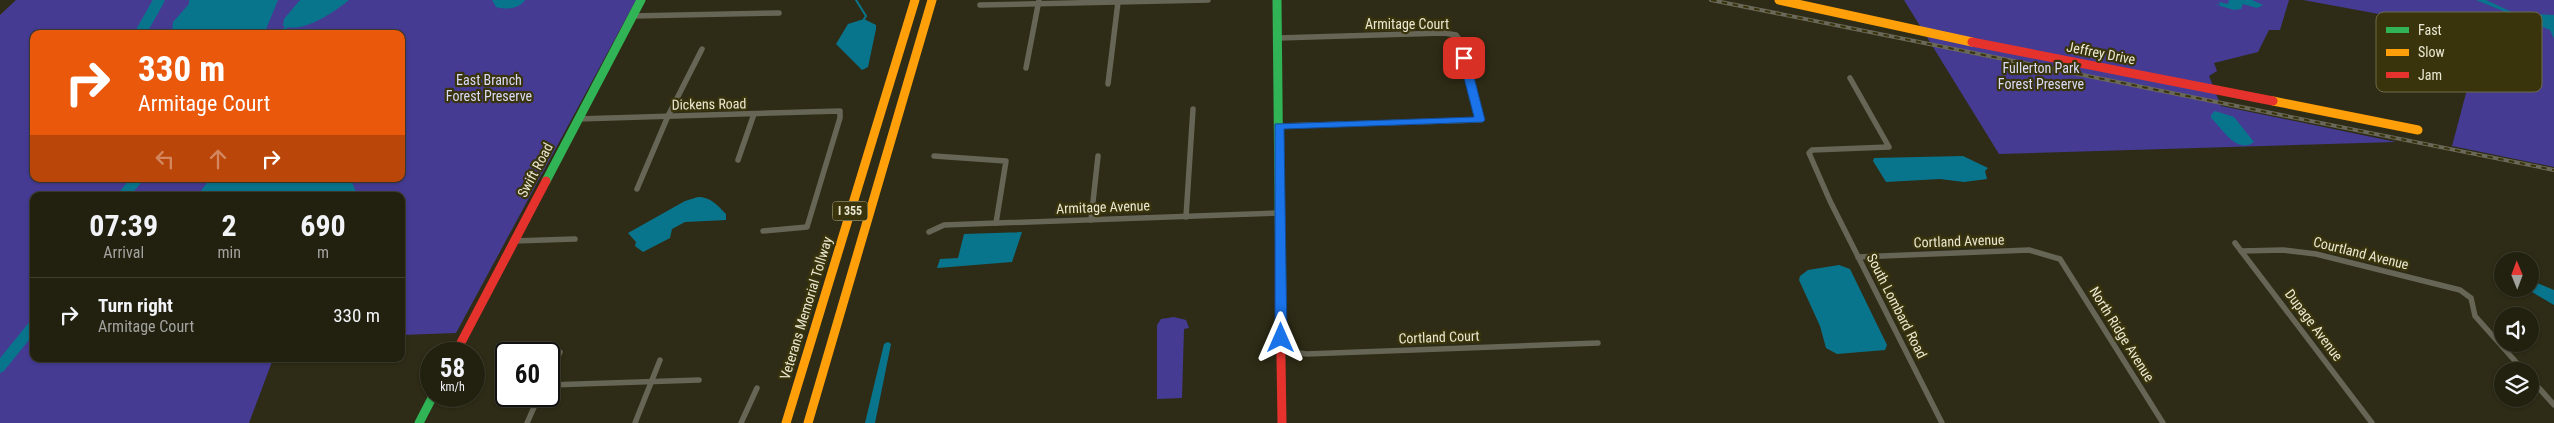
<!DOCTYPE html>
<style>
:root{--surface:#222110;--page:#2e2e1e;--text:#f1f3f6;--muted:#a2a39f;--line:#3f3e30}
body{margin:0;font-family:"Roboto Condensed",sans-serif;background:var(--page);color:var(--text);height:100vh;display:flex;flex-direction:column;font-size:19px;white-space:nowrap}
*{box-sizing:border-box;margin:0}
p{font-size:16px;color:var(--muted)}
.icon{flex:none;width:28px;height:28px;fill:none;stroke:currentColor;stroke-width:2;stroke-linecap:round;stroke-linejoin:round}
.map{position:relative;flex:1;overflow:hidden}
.drawer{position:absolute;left:30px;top:192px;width:375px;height:170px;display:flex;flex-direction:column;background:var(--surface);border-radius:10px;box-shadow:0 1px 4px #0004,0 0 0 1px var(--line)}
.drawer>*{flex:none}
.top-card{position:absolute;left:30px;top:30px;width:375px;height:152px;border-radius:10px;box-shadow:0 1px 4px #0004,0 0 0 1px var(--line);background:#ea580c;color:#fff;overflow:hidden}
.needle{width:32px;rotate:359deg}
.controls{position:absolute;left:2494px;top:252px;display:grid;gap:10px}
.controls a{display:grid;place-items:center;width:45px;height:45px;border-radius:50%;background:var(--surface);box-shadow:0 1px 4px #0004,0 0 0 1px var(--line);font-size:25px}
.speed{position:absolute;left:420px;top:342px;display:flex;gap:10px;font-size:25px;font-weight:700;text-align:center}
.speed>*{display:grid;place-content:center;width:65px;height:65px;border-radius:50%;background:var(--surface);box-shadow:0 1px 4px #0004,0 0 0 1px var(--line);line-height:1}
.speed small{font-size:12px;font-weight:400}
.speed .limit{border:2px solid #111;border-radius:8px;background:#fff;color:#111}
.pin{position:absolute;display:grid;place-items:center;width:42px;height:42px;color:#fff;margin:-21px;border-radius:10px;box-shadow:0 2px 8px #0006}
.me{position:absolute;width:55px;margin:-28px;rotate:0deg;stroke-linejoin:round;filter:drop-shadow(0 0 4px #0008)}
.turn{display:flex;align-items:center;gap:18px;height:105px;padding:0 25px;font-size:22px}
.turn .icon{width:65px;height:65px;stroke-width:2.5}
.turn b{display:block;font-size:35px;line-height:42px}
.lanes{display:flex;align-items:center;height:48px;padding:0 25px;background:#0003;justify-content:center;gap:25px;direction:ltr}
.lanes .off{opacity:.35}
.eta{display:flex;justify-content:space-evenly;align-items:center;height:85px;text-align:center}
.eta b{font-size:30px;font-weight:700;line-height:35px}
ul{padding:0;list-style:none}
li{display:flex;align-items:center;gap:15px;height:75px;padding:0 25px;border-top:1px solid var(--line)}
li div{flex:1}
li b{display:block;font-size:19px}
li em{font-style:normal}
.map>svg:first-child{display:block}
.green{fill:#453b93;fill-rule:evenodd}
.water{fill:#09758d}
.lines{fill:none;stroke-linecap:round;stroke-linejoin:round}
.stream{stroke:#09758d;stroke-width:2}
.river{stroke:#09758d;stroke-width:11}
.street{stroke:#676656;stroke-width:5.5}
.fast{stroke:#30b455;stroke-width:9}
.slow{stroke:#ff9f0a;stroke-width:9}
.jam{stroke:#e5322d;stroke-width:9}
.rail-casing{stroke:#6a6859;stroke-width:4}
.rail{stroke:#39340c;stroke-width:2;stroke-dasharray:5.5;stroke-linecap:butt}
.route{fill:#1a73e8;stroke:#114b97}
.labels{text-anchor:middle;stroke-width:4.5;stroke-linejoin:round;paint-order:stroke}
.shield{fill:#39340c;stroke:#b5b297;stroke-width:1}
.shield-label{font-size:12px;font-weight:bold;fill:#eae8d2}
.street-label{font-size:14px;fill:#eae8d2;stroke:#39340c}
.park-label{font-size:14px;fill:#d9dbf8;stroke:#39340c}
.key{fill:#39340c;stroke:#6e6a47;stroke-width:1}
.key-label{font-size:14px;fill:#eae8d2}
</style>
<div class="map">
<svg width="2554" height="423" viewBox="0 0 2554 423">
<rect width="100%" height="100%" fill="#2e2c16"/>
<g class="green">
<path d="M16 0H636L456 333 401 335V196H34V359H273L249 423H0V15ZM34 34H401V179H34Z"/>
<polygon points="1904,0 2289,0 2280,30 2269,30 2258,52 2214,63 2217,71 2209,76 2221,106 2396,142 1999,154"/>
<polygon points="2303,0 2554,0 2554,167 2452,146 2482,33"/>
<polygon points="1174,317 1186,320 1189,328 1184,329 1182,398 1157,399 1157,325 1161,319"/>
</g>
<g class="water">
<polygon points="189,0 278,0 264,34 172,34 173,22 189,4"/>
<path d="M300 0H349C334 12 303 34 283 26L284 19Z"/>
<path d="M492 0H525C519 9 506 10 496 7Z"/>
<polygon points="2229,0 2252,0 2263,5 2257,8 2243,4 2241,9 2234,10 2214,4 2220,5 2219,2 2228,4"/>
<polygon points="2476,0 2486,0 2514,13 2554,15 2554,39 2550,30"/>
<polygon points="864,19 876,25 876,29 868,67 862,70 836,44 848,24"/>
<path d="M2215 111 2234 117 2254 142C2237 155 2222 128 2211 118V115Z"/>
<polygon points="1963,156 1988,168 1985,171 1987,179 1964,182 1940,179 1886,182 1873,161 1874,158"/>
<polygon points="210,179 354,179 352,182 356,192 355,196 197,196"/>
<path d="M698 197C711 197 717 205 726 214V220L685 222 672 229 670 238 643 252 635 246 636 242 628 233 685 201Z"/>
<polygon points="1022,232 1012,262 937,268 940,259 958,258 964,234"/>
<polygon points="1839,265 1850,269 1887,345 1885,350 1837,354 1826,348 1820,326 1799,280 1800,276 1808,270"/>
<polygon points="2530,280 2554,290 2554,305 2527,289 2530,289"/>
<polygon points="888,342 891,344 875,423 865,423 884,344"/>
</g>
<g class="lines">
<g class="stream">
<polyline points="856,0 866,16 864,19"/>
<polyline points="278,34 288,26"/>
</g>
<g class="river">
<polyline points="140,34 159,0"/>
<polyline points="123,196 137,179"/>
<polyline points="0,367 34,325"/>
</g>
<g class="street">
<polyline points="980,5 1208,0"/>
<polyline points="632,16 779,13"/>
<polyline points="1278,38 1444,33 1456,35 1459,39 1480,120 1279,126"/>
<polyline points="1026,68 1039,0"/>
<polyline points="1850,78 1889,147 1812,150 1809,153 1830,201 1942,423"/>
<polyline points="1108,84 1118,2"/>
<polyline points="577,119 840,111 840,118 807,227 763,231"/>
<polyline points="934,156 1006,161 996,223"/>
<polyline points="738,160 754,114"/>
<polyline points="637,189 668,116 702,49"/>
<polyline points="1186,217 1193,109"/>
<polyline points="1091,220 1098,156"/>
<polyline points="929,232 944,225 1280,213"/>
<polyline points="513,241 575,239"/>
<polyline points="2235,243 2372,423"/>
<polyline points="2241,251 2283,250 2316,254 2460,290 2471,298 2475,316 2524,371"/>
<polyline points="1858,257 2029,250 2060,259 2163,423"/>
<polyline points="1281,350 1306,354 1598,343"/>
<polyline points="549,376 560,352"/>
<polyline points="2530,378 2554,405"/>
<polyline points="549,385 699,380"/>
<polyline points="527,423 539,396"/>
<polyline points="635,423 660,360"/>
<polyline points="741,423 757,388"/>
</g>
<g class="fast">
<polyline points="1277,0 1280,294"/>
<polyline points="546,181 641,0"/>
<polyline points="419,423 433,396"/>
</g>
<g class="slow">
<polyline points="1779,0 1972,42"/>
<polyline points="2273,101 2418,130"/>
<polyline points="786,423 915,0"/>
<polyline points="808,423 932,0"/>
</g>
<g class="jam">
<polyline points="1972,42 2273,101"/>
<polyline points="1280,294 1282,423"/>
<polyline points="455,354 546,181"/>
</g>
<g class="rail-casing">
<polyline id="rail" points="1711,0 2554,170"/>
</g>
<use href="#rail" class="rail"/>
</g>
<polygon class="route" points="1464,55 1469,58 1485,120 1483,122 1284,129 1287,338 1281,342 1277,341 1275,338 1275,124 1474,117 1459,58"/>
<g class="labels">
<rect class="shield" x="832.5" y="201.5" width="35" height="19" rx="4"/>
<g class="shield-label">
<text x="850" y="215">I 355</text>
</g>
<g class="street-label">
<text x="1407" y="29">Armitage Court</text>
<text transform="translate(2101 53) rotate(11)" y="5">Jeffrey Drive</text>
<text transform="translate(709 104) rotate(-1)" y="5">Dickens Road</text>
<text transform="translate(535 170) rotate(-62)" y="5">Swift Road</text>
<text transform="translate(1103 207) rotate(-2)" y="5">Armitage Avenue</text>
<text transform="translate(1959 241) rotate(-2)" y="5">Cortland Avenue</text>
<text transform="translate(2361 253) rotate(14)" y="5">Courtland Avenue</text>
<text transform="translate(1897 306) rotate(63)" y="5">South Lombard Road</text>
<text transform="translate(806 308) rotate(-73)" y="5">Veterans Memorial Tollway</text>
<text transform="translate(2314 325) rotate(53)" y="5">Dupage Avenue</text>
<text transform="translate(2122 334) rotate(58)" y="5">North Ridge Avenue</text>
<text transform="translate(1439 337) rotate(-2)" y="5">Cortland Court</text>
</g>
<g class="park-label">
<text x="2041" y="73">Fullerton Park<tspan x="2041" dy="16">Forest Preserve</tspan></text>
<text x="489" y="85">East Branch<tspan x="489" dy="16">Forest Preserve</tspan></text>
</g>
</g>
<rect x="2376" y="12" width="166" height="80" rx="8" class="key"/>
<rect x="2386" y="27" width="23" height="6" fill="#30b455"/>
<rect x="2386" y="49" width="23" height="7" fill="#ff9f0a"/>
<rect x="2386" y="72" width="23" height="6" fill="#e5322d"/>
<g class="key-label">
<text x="2418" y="35">Fast</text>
<text x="2418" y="57">Slow</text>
<text x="2418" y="80">Jam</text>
</g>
</svg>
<div class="controls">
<a><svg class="needle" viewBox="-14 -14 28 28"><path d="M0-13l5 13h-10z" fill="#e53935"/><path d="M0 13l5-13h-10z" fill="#a2a39f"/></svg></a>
<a><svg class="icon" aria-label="sound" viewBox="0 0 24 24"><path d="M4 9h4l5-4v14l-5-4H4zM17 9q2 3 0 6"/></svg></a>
<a><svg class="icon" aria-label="layers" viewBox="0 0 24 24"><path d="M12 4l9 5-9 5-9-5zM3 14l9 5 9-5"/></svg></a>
</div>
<div class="speed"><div>58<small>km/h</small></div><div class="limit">60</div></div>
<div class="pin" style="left:1464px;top:58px;background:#d93025"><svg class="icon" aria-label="arrive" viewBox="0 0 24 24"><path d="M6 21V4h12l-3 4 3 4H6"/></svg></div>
<svg class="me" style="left:1281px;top:338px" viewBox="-20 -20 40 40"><path d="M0-17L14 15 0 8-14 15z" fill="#1a73e8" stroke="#fff" stroke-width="4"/></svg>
<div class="top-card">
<div class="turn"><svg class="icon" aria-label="right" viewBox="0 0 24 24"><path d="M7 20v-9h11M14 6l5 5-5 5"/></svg><div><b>330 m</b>Armitage Court</div></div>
<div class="lanes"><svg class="icon off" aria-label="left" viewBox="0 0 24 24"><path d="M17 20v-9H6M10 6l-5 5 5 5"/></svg><svg class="icon off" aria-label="ahead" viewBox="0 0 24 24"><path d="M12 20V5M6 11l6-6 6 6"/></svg><svg class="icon" aria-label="right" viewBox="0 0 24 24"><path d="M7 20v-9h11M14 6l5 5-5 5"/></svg></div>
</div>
<section class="drawer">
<div class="eta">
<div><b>07:39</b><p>Arrival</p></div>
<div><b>2</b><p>min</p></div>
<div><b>690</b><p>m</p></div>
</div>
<ul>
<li><svg class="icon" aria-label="right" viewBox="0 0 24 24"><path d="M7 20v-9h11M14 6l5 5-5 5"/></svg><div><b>Turn right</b><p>Armitage Court</p></div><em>330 m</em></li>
</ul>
</section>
</div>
